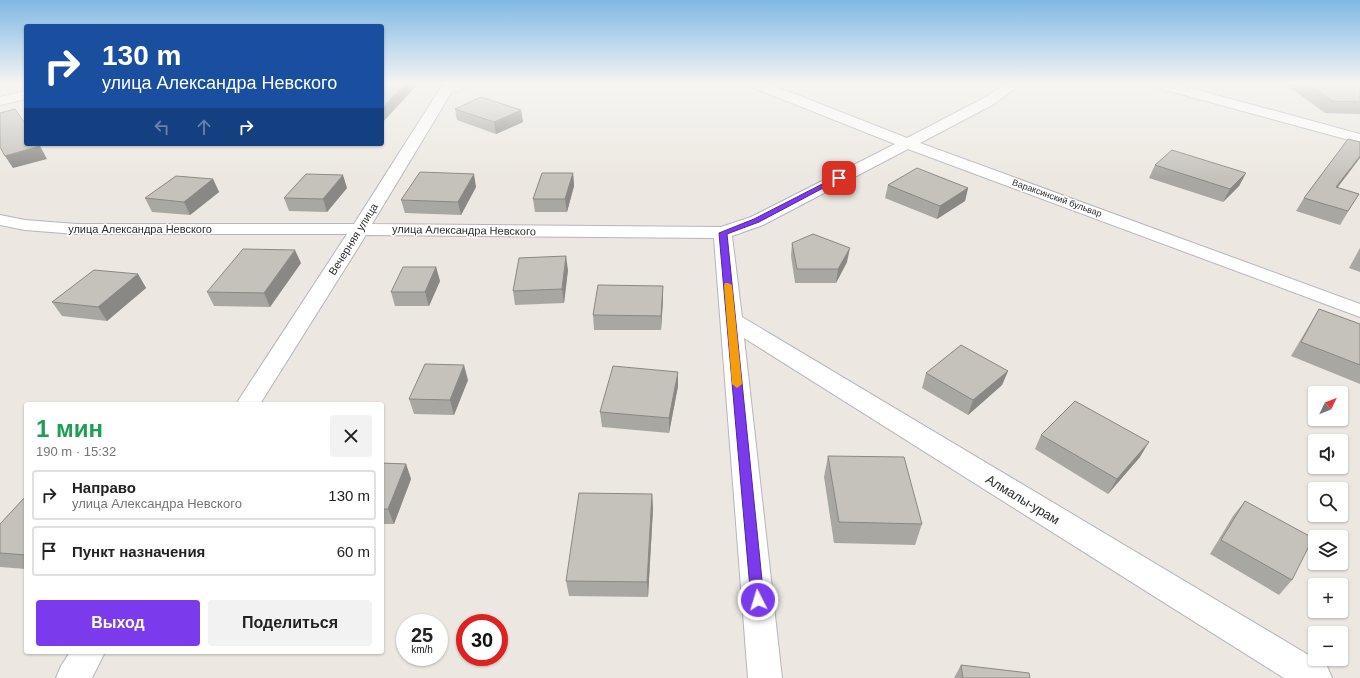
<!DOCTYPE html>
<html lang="ru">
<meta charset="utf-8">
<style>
:root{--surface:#fff;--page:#f2f2f2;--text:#222;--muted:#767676;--line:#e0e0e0;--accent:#7c3aed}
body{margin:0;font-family:Arial,sans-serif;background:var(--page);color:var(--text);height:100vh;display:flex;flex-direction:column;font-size:15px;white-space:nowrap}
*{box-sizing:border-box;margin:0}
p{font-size:13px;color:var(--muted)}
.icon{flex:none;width:22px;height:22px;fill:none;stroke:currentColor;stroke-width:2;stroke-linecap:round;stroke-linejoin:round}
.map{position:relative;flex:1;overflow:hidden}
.sheet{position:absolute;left:24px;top:402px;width:360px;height:252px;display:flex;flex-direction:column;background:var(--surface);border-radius:4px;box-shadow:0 1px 3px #0004}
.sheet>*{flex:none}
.hud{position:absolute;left:24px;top:24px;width:360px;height:122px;border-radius:4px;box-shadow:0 1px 3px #0004;background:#1a4fa0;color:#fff;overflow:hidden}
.needle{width:26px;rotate:47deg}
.controls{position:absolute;left:1308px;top:386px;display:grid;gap:8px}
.controls a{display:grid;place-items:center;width:40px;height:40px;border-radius:4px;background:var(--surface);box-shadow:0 1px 3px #0004;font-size:20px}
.speed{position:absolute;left:396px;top:614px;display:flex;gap:8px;font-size:20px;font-weight:700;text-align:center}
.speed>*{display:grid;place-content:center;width:52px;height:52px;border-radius:50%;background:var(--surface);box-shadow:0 1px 3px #0004;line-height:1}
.speed small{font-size:10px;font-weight:400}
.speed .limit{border:6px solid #d22;background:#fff;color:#111}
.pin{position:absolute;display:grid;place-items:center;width:34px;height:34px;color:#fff;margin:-17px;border-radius:8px;box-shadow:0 2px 6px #0006}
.me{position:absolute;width:44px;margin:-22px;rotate:355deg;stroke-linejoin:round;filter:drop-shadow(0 0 3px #0008)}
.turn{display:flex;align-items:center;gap:14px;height:84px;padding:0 12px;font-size:18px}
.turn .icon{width:52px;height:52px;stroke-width:2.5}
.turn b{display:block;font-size:28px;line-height:34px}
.lanes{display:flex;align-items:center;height:38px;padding:0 12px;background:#0003;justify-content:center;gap:20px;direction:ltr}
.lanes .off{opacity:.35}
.round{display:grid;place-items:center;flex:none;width:42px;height:42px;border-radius:4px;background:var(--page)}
.head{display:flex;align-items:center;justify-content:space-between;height:68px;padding:0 12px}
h1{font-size:24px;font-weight:800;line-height:30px;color:#1e9e55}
.button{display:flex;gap:8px;margin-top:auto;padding:8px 12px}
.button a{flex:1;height:46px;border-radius:4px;background:var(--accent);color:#fff;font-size:16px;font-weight:800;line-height:46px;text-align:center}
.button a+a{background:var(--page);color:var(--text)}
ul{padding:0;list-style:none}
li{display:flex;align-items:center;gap:12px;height:50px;margin:0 8px 6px;padding:0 4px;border:2px solid var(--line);border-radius:4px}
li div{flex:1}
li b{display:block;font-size:15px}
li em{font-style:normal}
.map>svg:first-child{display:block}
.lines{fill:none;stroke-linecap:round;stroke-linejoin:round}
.minor-casing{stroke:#b4b5be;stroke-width:2}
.minor{fill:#fff;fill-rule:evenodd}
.wall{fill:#a9a7a2}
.shaded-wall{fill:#8a8884}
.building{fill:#c5c2bc;stroke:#8a8884}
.route{fill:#7c3aed;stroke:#51269a}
.slow{fill:#f59e0b}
.labels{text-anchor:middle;stroke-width:3;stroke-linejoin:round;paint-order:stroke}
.far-street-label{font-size:9px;fill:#2c2c2c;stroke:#fff}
.street-label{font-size:11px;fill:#2c2c2c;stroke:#fff}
.near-street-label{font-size:13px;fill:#2c2c2c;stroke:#fff}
</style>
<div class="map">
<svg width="1360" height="678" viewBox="0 0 1360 678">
<rect width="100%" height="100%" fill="#ece8e1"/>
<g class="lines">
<g class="minor-casing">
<g id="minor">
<polygon points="451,83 470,83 469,86 451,93 372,224 721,227 751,217 895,144 749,86 748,83 767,83 907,138 984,98 1007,83 1022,83 994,104 920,143 1360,304 1360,317 908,149 763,225 732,236 742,317 1327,666 1332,678 1284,678 744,338 782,678 748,678 714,238 366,235 260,404 236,404 347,234 76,234 25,230 0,225 0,215 25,220 76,224 354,224 441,87"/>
<polygon points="1150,83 1172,83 1360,134 1360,143 1151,86"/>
<polygon points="26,91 26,99 0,105 0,97"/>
<polygon points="70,652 105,652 92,678 56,678 61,666"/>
</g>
</g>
<use href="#minor" class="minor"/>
</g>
<g class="wall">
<polygon points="1284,83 1360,83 1360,114 1325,113"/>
<polygon points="455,109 521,110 523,122 496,134 457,120"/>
<polygon points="1155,165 1246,173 1239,186 1223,202 1149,178"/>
<polygon points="573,173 574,186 567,212 535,212 533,199"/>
<polygon points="213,179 219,192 190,215 152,212 145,198"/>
<polygon points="888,185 968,188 965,201 937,219 885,198"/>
<polygon points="476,187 461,215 405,213 401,200"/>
<polygon points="347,188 327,212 289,211 284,198"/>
<polygon points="1337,188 1359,194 1340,225 1296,211 1304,198"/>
<polygon points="792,243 847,262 836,283 795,283 791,256"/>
<polygon points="1360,248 1360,272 1349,268"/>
<polygon points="301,263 270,307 214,306 207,292"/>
<polygon points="436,267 440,281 429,306 395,306 391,292"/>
<polygon points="568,270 564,303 515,305 513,291"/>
<polygon points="138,274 146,288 107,321 62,316 52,302"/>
<polygon points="663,286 663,300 661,330 594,330 593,315"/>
<polygon points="1319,309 1360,324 1360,384 1291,356 1310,324"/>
<polygon points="1008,371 1002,385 968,415 922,388 926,373"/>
<polygon points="468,380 454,415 414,414 409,399"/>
<polygon points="678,386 669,433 602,427 600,412"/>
<polygon points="1041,435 1140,457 1108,494 1035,449"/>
<polygon points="828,456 922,524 915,545 834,543 824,477"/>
<polygon points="382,463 406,464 411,479 394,524 382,524"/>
<polygon points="652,494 653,509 648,597 569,596 566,581"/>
<polygon points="26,496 26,569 0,567 0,524"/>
<polygon points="1245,501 1292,580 1279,595 1210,554 1233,516"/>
<polygon points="961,665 1030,678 954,678"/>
</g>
<g class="shaded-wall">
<polygon points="406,83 419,83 382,123 382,108"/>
<polygon points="521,110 523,122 496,134 494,122"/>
<polygon points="40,146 47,159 13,168 5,156"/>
<polygon points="1360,156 1360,158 1328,200 1336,187"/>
<polygon points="573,173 574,186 567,212 565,199"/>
<polygon points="1246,173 1239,186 1223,202 1230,189"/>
<polygon points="474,174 476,187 461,215 458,202"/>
<polygon points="343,175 347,188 327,212 323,199"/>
<polygon points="213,179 219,192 190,215 184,202"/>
<polygon points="968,188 965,201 937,219 940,206"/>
<polygon points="850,248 847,262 836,283 838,269"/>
<polygon points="295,250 301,263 270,307 264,293"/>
<polygon points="566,256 568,270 564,303 562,289"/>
<polygon points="436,267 440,281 429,306 425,292"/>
<polygon points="138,274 146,288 107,321 98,307"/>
<polygon points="663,286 663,300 661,330 661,316"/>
<polygon points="464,365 468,380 454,415 450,400"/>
<polygon points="1008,371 1002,385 968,415 973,400"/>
<polygon points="678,372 678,386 669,433 669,418"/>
<polygon points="1149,442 1140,457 1108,494 1117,479"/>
<polygon points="406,464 411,479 394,524 388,509"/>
<polygon points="652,494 653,509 648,597 647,582"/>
</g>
<g class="building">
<polygon points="382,83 406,83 382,108"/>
<polygon points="1306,83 1360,83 1360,102 1332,101"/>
<polygon points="481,97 521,110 494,122 455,109"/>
<polygon points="15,109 26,125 26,144 38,144 40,146 5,156 0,147 0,113"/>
<polygon points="1348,139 1360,142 1360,156 1336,187 1359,194 1348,211 1304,198"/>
<polygon points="1172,150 1246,173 1230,189 1155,165"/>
<polygon points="917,168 968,188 940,206 888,185"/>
<polygon points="420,172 474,174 458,202 401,200"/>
<polygon points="542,173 573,173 565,199 533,199"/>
<polygon points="306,174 343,175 323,199 284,198"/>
<polygon points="176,176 213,179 184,202 145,198"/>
<polygon points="813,234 850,248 838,269 797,269 792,243"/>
<polygon points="243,249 295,250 264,293 207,292"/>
<polygon points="566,256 562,289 513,291 519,258"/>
<polygon points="403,267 436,267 425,292 391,292"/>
<polygon points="94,270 138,274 98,307 52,302"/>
<polygon points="598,285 663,286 661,316 593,315"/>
<polygon points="1319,309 1360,324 1360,365 1301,342"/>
<polygon points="961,345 1008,371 973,400 926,373"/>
<polygon points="425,364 464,365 450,400 409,399"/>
<polygon points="613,366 678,372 669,418 600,412"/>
<polygon points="1075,401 1149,442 1117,479 1041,435"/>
<polygon points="828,456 904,457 922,524 839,522"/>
<polygon points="382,463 406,464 388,509 382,509"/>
<polygon points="579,493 652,494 647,582 566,581"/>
<polygon points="26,496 26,555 0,553 0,524"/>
<polygon points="1245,501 1313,538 1292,580 1221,540"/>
<polygon points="961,665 1029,673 1030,678 963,678"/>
</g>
<linearGradient id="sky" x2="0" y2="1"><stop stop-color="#7fb8e5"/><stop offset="0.47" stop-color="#f6f5f2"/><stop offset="1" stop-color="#f6f5f2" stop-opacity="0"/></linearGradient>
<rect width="1360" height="178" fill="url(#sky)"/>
<polygon class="route" points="836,177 842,178 759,222 727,234 764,600 762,604 758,606 753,604 751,600 719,233 754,219"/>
<polygon class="slow" points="725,283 728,283 732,285 742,384 737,388 732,384 724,285"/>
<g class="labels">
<g class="far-street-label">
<text transform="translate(1057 198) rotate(20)" y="3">Вараксинский бульвар</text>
</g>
<g class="street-label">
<text x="140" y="233">улица Александра Невского</text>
<text transform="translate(464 230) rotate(1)" y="4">улица Александра Невского</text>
<text transform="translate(353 239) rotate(-58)" y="4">Вечерняя улица</text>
</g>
<g class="near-street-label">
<text transform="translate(1023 499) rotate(31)" y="5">Алмалы-урам</text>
</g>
</g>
</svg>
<div class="controls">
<a><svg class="needle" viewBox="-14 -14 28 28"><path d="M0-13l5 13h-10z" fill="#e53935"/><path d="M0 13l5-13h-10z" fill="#767676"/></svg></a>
<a><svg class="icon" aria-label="sound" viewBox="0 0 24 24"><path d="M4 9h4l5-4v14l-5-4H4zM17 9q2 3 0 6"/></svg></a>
<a><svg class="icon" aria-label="search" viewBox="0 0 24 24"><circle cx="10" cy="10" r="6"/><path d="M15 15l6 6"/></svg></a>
<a><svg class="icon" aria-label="layers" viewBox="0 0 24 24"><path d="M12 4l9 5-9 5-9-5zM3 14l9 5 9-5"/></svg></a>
<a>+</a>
<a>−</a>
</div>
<div class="speed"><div>25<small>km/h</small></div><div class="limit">30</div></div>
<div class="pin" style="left:839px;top:178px;background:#d93025"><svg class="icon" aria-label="arrive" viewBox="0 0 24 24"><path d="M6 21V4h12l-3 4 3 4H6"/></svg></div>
<svg class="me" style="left:758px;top:600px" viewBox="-20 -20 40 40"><circle r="17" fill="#7c3aed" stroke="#fff" stroke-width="3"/><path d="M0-11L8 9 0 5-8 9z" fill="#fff"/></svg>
<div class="hud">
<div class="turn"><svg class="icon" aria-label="right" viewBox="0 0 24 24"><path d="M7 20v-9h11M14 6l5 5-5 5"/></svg><div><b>130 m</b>улица Александра Невского</div></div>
<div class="lanes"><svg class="icon off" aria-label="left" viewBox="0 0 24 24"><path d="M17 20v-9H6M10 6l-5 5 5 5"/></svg><svg class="icon off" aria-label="ahead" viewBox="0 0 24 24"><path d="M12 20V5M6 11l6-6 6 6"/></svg><svg class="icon" aria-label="right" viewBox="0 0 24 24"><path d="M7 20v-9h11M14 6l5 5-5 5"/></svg></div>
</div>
<section class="sheet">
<div class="head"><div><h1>1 мин</h1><p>190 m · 15:32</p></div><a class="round"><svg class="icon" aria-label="close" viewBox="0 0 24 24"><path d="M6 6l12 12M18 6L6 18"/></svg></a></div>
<ul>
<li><svg class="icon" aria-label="right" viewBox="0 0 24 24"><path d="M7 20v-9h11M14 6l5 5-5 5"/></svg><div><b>Направо</b><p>улица Александра Невского</p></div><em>130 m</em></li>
<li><svg class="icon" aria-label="arrive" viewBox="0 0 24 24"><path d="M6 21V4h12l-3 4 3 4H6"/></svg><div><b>Пункт назначения</b></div><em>60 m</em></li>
</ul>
<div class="button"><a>Выход</a><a>Поделиться</a></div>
</section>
</div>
